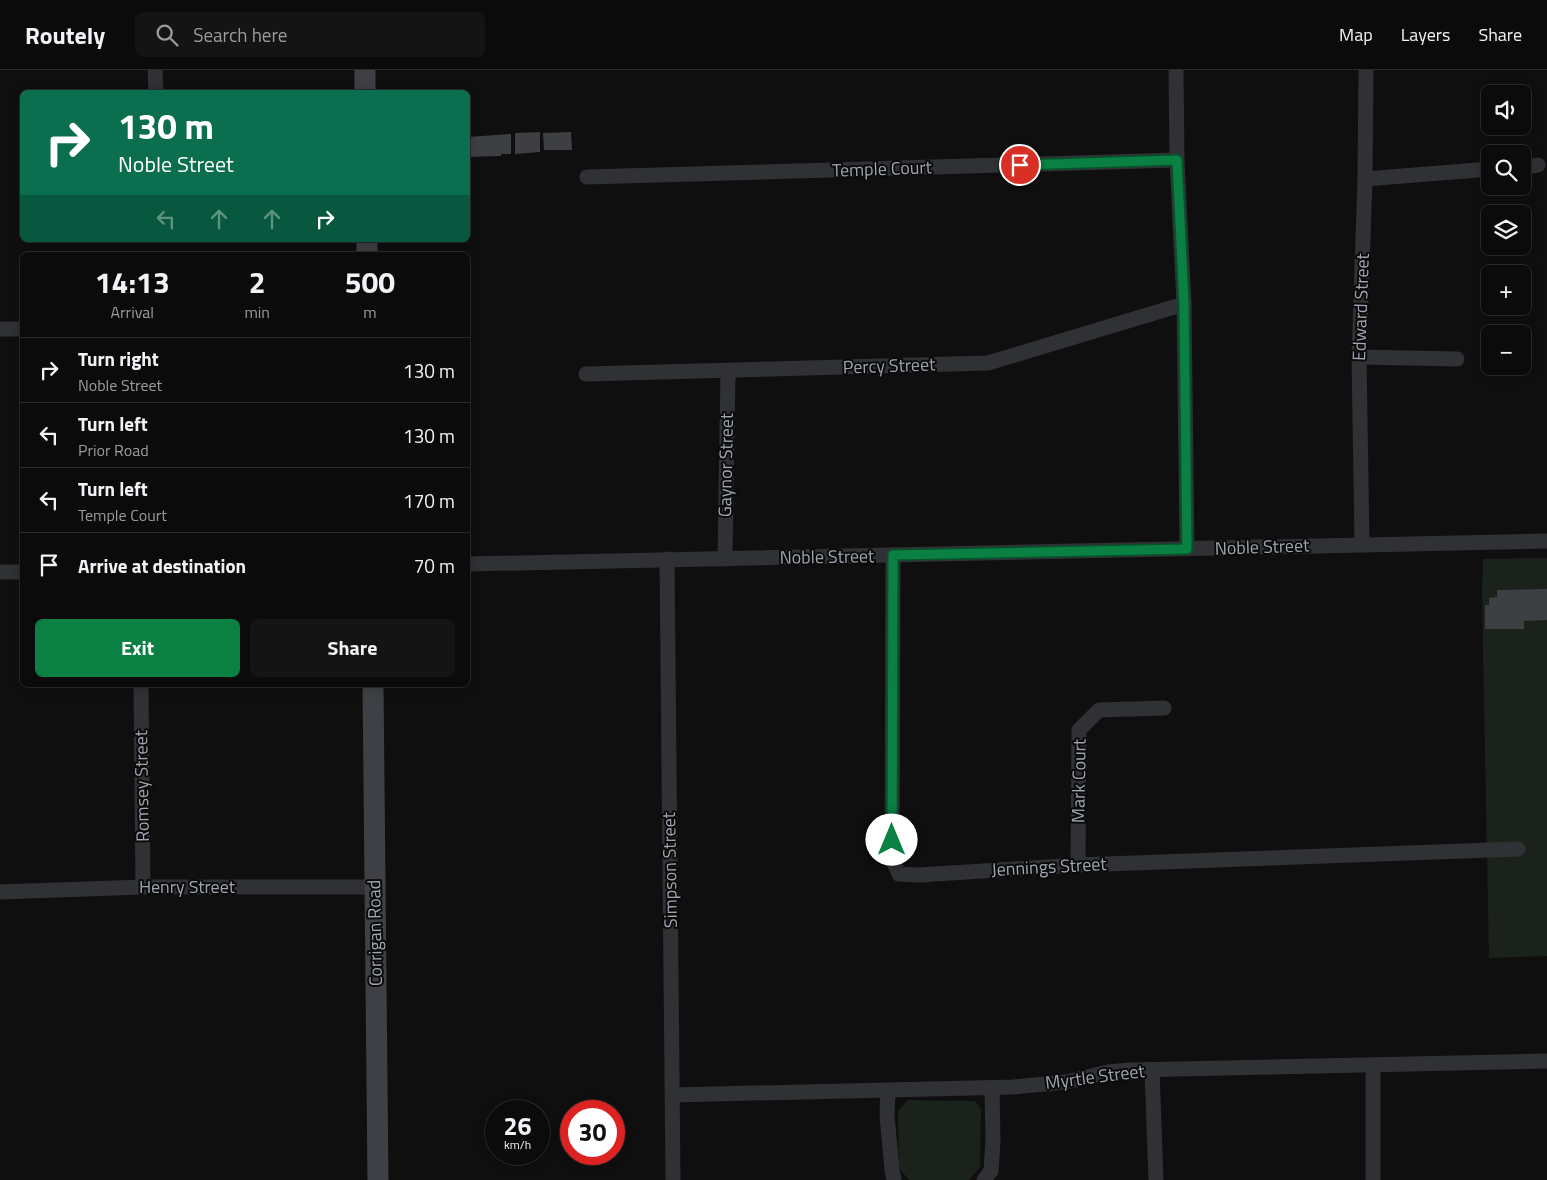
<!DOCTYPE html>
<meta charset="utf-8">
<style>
:root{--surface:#0b0b0c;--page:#141415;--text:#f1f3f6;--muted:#9a9b9d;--line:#2b2b2d;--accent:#0b8043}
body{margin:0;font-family:"Titillium Web",sans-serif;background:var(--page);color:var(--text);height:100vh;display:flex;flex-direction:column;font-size:19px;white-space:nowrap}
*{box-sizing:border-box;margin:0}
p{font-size:16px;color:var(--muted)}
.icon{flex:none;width:28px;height:28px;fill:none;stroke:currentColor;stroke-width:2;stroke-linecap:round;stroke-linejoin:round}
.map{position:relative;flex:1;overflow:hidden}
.drawer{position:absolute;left:20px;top:182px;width:450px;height:435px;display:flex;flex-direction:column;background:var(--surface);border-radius:8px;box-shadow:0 2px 12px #0003,0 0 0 1px var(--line)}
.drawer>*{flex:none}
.banner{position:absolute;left:20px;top:20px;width:450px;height:152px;border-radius:8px;box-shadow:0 2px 12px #0003,0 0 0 1px var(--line);background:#0b6e4f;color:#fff;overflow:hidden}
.tools{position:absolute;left:1481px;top:15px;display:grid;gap:10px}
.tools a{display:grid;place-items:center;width:50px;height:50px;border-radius:8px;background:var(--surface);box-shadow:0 2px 12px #0003,0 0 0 1px var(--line);font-size:25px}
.speed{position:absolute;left:485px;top:1030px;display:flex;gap:10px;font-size:25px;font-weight:700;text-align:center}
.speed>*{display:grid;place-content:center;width:65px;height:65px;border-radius:50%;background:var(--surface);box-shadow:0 2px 12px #0003,0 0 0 1px var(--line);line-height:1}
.speed small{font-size:12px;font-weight:400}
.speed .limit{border:8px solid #d22;background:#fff;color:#111}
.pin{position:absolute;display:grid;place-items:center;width:42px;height:42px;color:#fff;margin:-21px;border:2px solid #fff;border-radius:50%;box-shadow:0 1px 5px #0007}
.me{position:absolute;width:55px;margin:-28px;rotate:0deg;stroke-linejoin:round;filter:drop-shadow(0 0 4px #0008)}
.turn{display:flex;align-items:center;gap:18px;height:105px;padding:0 15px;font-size:22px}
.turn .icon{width:65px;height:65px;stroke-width:2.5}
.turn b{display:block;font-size:35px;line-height:42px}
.lanes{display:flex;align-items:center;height:48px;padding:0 15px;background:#0003;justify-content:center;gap:25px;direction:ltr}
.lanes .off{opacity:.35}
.eta{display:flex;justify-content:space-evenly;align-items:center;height:85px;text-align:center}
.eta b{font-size:30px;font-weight:700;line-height:35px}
.primary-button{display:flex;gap:10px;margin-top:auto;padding:10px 15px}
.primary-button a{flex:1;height:58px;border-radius:8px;background:var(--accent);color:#fff;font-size:20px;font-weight:700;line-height:58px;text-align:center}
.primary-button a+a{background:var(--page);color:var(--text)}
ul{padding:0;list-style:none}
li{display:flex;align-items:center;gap:15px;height:65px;padding:0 15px;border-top:1px solid var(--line)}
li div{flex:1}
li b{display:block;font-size:19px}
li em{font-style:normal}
header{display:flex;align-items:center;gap:30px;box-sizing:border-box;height:70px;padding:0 25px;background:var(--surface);border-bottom:1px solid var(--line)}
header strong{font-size:24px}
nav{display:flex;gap:28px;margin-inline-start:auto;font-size:18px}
.search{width:350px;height:45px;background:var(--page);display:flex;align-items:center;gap:12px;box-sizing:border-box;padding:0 18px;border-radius:8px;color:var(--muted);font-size:19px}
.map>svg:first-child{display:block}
.green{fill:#1b221c}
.building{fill:#3e3f43}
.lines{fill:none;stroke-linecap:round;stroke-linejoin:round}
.minor{stroke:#303135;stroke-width:15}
.secondary{stroke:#3e4045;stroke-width:21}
.route-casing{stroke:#07532c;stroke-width:12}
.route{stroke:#0b8043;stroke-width:9}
.labels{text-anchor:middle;stroke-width:4;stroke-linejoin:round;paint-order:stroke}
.street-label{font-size:18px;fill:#a0a6b1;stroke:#0a0a0b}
</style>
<header>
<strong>Routely</strong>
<div class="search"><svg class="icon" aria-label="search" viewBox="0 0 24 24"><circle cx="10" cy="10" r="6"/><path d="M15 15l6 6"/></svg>Search here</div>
<nav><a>Map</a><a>Layers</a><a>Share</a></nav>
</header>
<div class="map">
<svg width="1547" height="1110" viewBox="0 0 1547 1110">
<rect width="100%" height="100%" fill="#0f0f10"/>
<g class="green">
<polygon points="1547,488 1547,886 1489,888 1482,527 1483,489"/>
<polygon points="908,1030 975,1031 981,1039 980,1097 969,1110 909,1110 899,1098 898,1041"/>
</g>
<g class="building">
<polygon points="540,62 540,82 515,84 515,63"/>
<polygon points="571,62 572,80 544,80 543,63"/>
<polygon points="511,64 511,84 501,84 501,86 468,87 468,67"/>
<polygon points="1547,519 1547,550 1524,551 1524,559 1485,559 1485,535 1489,535 1489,528 1497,527 1497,520"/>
</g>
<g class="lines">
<g class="minor">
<polyline points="155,0 156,22"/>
<polyline points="1176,0 1177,90 1184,234 1187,479"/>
<polyline points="1522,97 1538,95"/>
<polyline points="587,107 1177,90"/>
<polyline points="1365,109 1490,99"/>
<polyline points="0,259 22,259"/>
<polyline points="1359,287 1457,289"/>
<polyline points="586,304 988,293 1184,234"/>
<polyline points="1362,474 1359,287 1365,109 1366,0"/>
<polyline points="893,485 892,789 899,804 920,805 1078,795 1518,779"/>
<polyline points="667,489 673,1110"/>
<polyline points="725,489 728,301"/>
<polyline points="468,494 1547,471"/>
<polyline points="0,502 22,502"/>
<polyline points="141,615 143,817"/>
<polyline points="1078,795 1079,660 1099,640 1164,638"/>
<polyline points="0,822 143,817 374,817"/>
<polyline points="1152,1000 1156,1110"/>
<polyline points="888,1020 887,1045 892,1100 894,1110"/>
<polyline points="673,1025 1013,1017 1066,1012 1108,1002 1130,1000 1547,991"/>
<polyline points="984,1110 991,1101 993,1071 992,1018"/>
<polyline points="1373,1110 1373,995"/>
</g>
<g class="secondary">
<polyline points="365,0 365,22"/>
<polyline points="367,170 367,185"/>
<polyline points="373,615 378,1110"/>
</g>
</g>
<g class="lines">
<g class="route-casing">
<polyline id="route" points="892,770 893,485 1187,479 1184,234 1177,90 1020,95"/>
</g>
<use href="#route" class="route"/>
</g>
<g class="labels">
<g class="street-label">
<text transform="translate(882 99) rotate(-2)" y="6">Temple Court</text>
<text transform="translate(1361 237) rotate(-88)" y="6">Edward Street</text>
<text transform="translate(889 296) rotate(-2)" y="6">Percy Street</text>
<text transform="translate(726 395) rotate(-89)" y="6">Gaynor Street</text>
<text transform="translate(1262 477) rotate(-2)" y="6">Noble Street</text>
<text transform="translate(827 487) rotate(-1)" y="6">Noble Street</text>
<text transform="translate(1079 711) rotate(-89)" y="6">Mark Court</text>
<text transform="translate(142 716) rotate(-91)" y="6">Romsey Street</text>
<text transform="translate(1049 797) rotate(-3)" y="6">Jennings Street</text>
<text transform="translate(670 800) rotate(-91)" y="6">Simpson Street</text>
<text x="187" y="823">Henry Street</text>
<text transform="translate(375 863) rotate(-91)" y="6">Corrigan Road</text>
<text transform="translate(1095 1007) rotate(-7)" y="6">Myrtle Street</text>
</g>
</g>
</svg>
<div class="tools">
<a><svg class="icon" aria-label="sound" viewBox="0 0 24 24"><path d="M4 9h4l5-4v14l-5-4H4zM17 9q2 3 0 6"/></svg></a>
<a><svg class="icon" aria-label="search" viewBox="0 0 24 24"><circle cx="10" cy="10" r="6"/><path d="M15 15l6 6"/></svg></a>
<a><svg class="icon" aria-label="layers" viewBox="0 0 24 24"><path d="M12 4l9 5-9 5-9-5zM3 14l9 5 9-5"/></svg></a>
<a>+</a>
<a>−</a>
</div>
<div class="speed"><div>26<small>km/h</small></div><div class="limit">30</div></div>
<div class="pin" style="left:1020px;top:95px;background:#d93025"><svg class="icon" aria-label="arrive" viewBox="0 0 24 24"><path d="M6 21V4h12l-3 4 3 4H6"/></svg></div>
<svg class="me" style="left:892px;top:770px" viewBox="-20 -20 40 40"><circle r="19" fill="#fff"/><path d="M0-13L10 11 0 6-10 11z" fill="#0b8043"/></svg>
<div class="banner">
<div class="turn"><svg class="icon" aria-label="right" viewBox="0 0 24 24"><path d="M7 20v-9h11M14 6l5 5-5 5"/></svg><div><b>130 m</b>Noble Street</div></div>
<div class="lanes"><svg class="icon off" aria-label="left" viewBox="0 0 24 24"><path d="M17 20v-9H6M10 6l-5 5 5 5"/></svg><svg class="icon off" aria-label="ahead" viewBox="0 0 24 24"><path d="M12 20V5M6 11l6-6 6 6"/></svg><svg class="icon off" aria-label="ahead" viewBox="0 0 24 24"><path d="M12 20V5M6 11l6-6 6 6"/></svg><svg class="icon" aria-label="right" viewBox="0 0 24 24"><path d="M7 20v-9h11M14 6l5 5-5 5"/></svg></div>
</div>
<section class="drawer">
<div class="eta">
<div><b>14:13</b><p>Arrival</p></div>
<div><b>2</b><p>min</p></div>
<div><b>500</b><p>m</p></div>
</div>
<ul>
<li><svg class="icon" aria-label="right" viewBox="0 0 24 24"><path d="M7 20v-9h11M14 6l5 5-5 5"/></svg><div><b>Turn right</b><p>Noble Street</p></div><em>130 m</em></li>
<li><svg class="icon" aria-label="left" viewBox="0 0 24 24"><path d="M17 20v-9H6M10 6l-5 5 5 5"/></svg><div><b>Turn left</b><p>Prior Road</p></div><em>130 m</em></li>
<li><svg class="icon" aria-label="left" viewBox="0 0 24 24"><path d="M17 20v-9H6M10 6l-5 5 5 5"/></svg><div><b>Turn left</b><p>Temple Court</p></div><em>170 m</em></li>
<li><svg class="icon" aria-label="arrive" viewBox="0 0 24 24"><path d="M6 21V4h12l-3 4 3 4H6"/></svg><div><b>Arrive at destination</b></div><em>70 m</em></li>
</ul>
<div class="primary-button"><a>Exit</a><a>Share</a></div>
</section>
</div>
